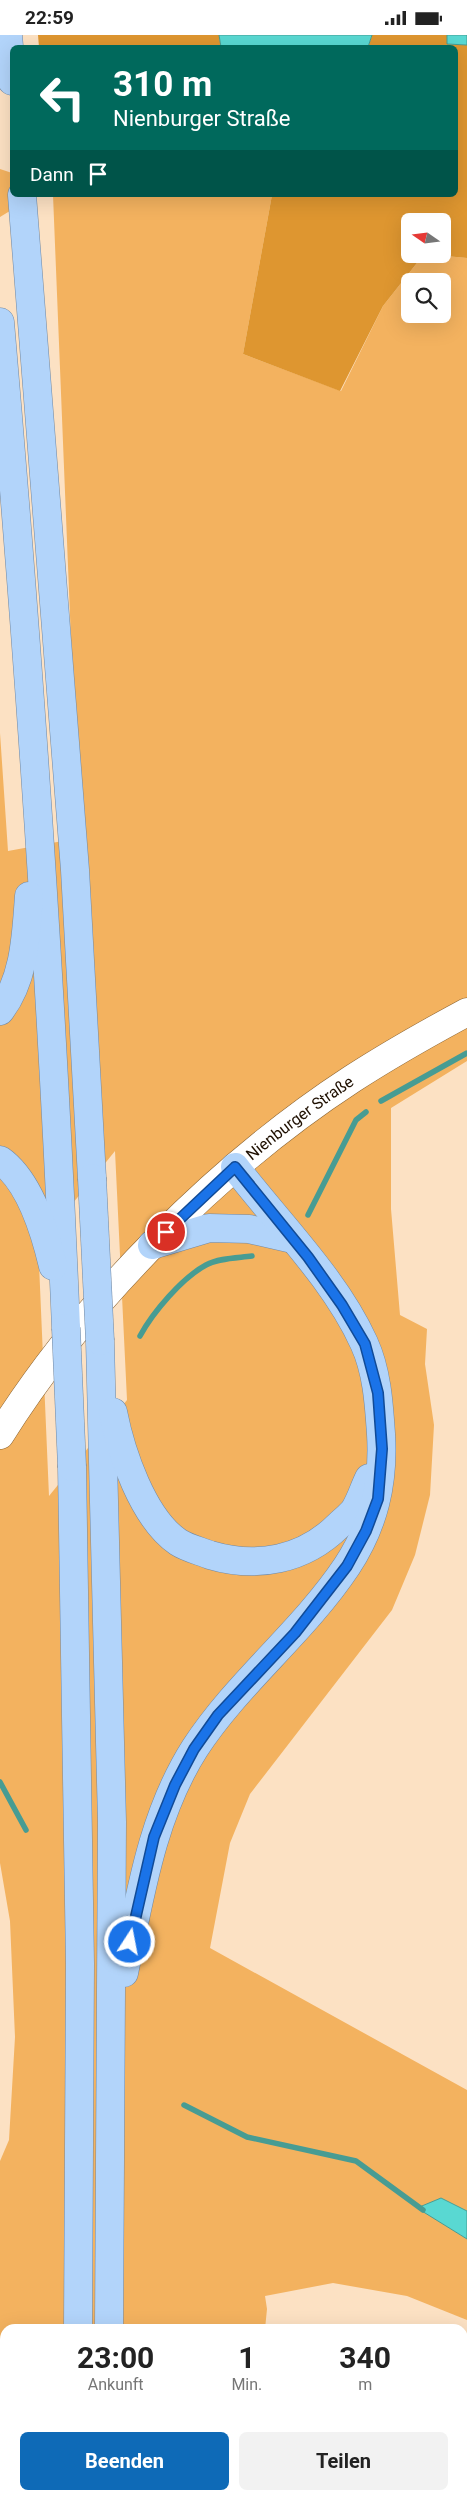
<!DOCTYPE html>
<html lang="de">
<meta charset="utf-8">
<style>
:root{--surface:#fff;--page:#f2f2f2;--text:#222;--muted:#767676;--accent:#0e6ab7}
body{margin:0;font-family:Roboto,sans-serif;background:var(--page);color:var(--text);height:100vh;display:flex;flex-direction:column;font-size:19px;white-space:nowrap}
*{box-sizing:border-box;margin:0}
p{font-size:16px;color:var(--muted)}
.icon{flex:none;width:28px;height:28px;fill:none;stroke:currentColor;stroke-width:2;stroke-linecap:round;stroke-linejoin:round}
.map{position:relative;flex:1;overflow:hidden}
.panel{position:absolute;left:0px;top:2289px;width:468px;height:176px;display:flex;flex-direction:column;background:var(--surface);border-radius:15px 15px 0 0;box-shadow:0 5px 20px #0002}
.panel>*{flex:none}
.guide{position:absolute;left:10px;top:10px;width:448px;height:152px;border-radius:8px;box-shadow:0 5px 20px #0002;background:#00695c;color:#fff;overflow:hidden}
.needle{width:32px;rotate:284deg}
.controls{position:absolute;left:401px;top:178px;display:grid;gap:10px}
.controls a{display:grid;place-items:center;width:50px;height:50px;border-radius:8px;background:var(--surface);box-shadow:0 5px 20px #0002;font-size:25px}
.pin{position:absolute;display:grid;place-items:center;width:42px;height:42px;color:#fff;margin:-21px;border:2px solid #fff;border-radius:50%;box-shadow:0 1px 5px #0007}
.me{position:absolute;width:55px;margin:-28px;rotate:11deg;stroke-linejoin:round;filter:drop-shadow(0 0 4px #0008)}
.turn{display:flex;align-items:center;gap:18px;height:105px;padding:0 20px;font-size:22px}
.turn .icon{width:65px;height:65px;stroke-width:2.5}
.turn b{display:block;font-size:35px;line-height:42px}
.then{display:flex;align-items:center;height:48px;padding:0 20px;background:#0003;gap:10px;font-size:19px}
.eta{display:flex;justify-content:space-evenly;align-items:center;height:85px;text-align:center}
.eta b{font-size:30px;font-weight:700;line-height:35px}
.action{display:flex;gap:10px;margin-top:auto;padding:10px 20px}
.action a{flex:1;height:58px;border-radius:8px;background:var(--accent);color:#fff;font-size:20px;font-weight:700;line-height:58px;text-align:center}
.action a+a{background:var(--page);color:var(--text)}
.status{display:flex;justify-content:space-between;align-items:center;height:35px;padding:0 25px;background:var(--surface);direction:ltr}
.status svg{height:14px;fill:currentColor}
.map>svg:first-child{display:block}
.green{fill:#f3b25f;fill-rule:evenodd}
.forest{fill:#de9630;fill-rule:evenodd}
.water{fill:#59d8d2;stroke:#479c93}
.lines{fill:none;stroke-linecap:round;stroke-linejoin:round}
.stream{stroke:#479c93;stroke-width:5.5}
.tertiary-casing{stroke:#8a6331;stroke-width:29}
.trunk-casing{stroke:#7288a1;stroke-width:29}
.tertiary{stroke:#fff;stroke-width:28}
.trunk{stroke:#b2d4fa;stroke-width:28}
.trunk-bridge-casing{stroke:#7288a1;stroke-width:29;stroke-linecap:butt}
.trunk-bridge{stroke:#b2d4fa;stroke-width:28}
.route-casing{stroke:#114b97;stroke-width:12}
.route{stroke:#1a73e8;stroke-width:9}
.labels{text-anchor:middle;stroke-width:4;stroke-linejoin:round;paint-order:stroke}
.street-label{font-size:16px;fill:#1e0f00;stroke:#fbf2e8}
</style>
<div class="status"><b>22:59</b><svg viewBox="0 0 49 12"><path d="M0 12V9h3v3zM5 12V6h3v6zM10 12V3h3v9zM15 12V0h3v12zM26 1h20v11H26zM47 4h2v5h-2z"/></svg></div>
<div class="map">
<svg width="467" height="2464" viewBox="0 0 467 2464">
<rect width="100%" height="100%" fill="#fce1c3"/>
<g class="green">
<polygon points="0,134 12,138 12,160 36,160 0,182"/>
<path d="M53 160H272L243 319 341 356 383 271 424 219 467 223V1026L391 1073V1174L400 1280 427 1294 425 1329 434 1390 430 1460 415 1520 392 1575 250 1759 230 1808 210 1913 467 2055V2176L441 2163 418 2173 467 2204V2285L407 2261 333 2248 265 2261 267 2274 265 2294H5V2460H258L257 2464H0V2126L9 2105 15 2002 10 1886 0 1828V698L8 816 79 803ZM410 246H442V279H410ZM115 1116 127 1365 49 1461 39 1229 35 1215Z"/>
</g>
<g class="forest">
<polygon points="38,0 219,0 221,12 39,12"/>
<path d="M372 0H447V9L467 10V223L424 219 383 271 340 356 243 319 272 160H455V12H368ZM410 186H442V219H410Z"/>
</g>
<g class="water">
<polygon points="219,0 372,0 368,12 221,12"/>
<polygon points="447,0 467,0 467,10 447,9"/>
<polygon points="441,2163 467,2176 467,2204 417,2173"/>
</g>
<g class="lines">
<g class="stream">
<polyline points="381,1066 467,1018"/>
<polyline points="308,1180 356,1085 366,1077"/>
<path d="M140 1301C153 1277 182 1243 206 1230 219 1223 237 1223 252 1221"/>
<polyline points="0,1747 26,1795"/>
<polyline points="184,2070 247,2102 356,2126 423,2175"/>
</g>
<g class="tertiary-casing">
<g id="tertiary">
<path id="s1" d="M0 1400C84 1266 220 1130 352 1044 389 1020 428 998 467 977"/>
</g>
</g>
<g class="trunk-casing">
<g id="trunk">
<polyline points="8,0 12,46"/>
<polyline points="22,160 75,835 92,1143"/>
<path d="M0 287C29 622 52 958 66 1293"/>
<path d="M0 976C25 944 26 900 29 861"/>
<path d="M0 1125C30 1146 45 1197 53 1231"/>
<polyline points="152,1210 209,1193 249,1194 293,1204"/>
<polyline points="100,1306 112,1787 109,2294"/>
<path d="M113 1377C121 1418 143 1483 178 1507 187 1513 200 1516 210 1520 257 1534 304 1525 339 1490 344 1485 351 1480 355 1474 361 1464 364 1453 369 1443"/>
<polyline points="72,1432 80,1929 78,2294"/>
<path d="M124 1938C140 1861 152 1780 195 1713 238 1647 303 1597 347 1531 374 1490 384 1448 381 1399 379 1369 377 1336 364 1308 335 1244 278 1188 235 1132"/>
<polyline points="73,2464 73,2460"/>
<polyline points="104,2464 104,2460"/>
</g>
</g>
<use href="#tertiary" class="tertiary"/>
<use href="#trunk" class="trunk"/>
<g class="trunk-bridge-casing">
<g id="trunk-bridge">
<polyline points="92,1143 100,1306"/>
<polyline points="66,1293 72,1432"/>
</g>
</g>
<use href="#trunk-bridge" class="trunk-bridge"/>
</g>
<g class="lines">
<g class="route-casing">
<polyline id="route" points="130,1907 154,1802 175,1750 194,1714 218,1680 295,1598 347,1531 366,1496 378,1464 382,1414 378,1358 365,1309 342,1270 308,1222 235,1132 166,1197"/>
</g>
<use href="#route" class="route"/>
</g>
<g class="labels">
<g class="street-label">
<text dy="6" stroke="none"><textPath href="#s1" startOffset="439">Nienburger Straße</textPath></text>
</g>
</g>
</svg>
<div class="controls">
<a><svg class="needle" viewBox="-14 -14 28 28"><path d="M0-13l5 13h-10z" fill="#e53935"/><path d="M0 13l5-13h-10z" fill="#767676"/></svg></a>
<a><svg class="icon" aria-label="search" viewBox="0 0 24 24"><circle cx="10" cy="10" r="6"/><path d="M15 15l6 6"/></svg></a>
</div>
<div class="pin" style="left:166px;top:1197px;background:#d93025"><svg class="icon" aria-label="arrive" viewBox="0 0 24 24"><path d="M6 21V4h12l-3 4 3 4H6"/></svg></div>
<svg class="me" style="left:130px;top:1907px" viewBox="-20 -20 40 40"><circle r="17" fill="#1a73e8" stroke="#fff" stroke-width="3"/><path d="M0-11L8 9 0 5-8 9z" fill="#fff"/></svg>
<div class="guide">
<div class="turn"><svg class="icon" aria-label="left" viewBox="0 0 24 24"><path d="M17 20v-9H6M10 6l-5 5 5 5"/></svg><div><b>310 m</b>Nienburger Straße</div></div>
<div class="then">Dann<svg class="icon" aria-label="arrive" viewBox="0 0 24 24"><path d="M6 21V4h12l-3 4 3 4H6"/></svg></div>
</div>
<section class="panel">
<div class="eta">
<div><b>23:00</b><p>Ankunft</p></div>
<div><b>1</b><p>Min.</p></div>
<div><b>340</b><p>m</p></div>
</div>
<div class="action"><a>Beenden</a><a>Teilen</a></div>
</section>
</div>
